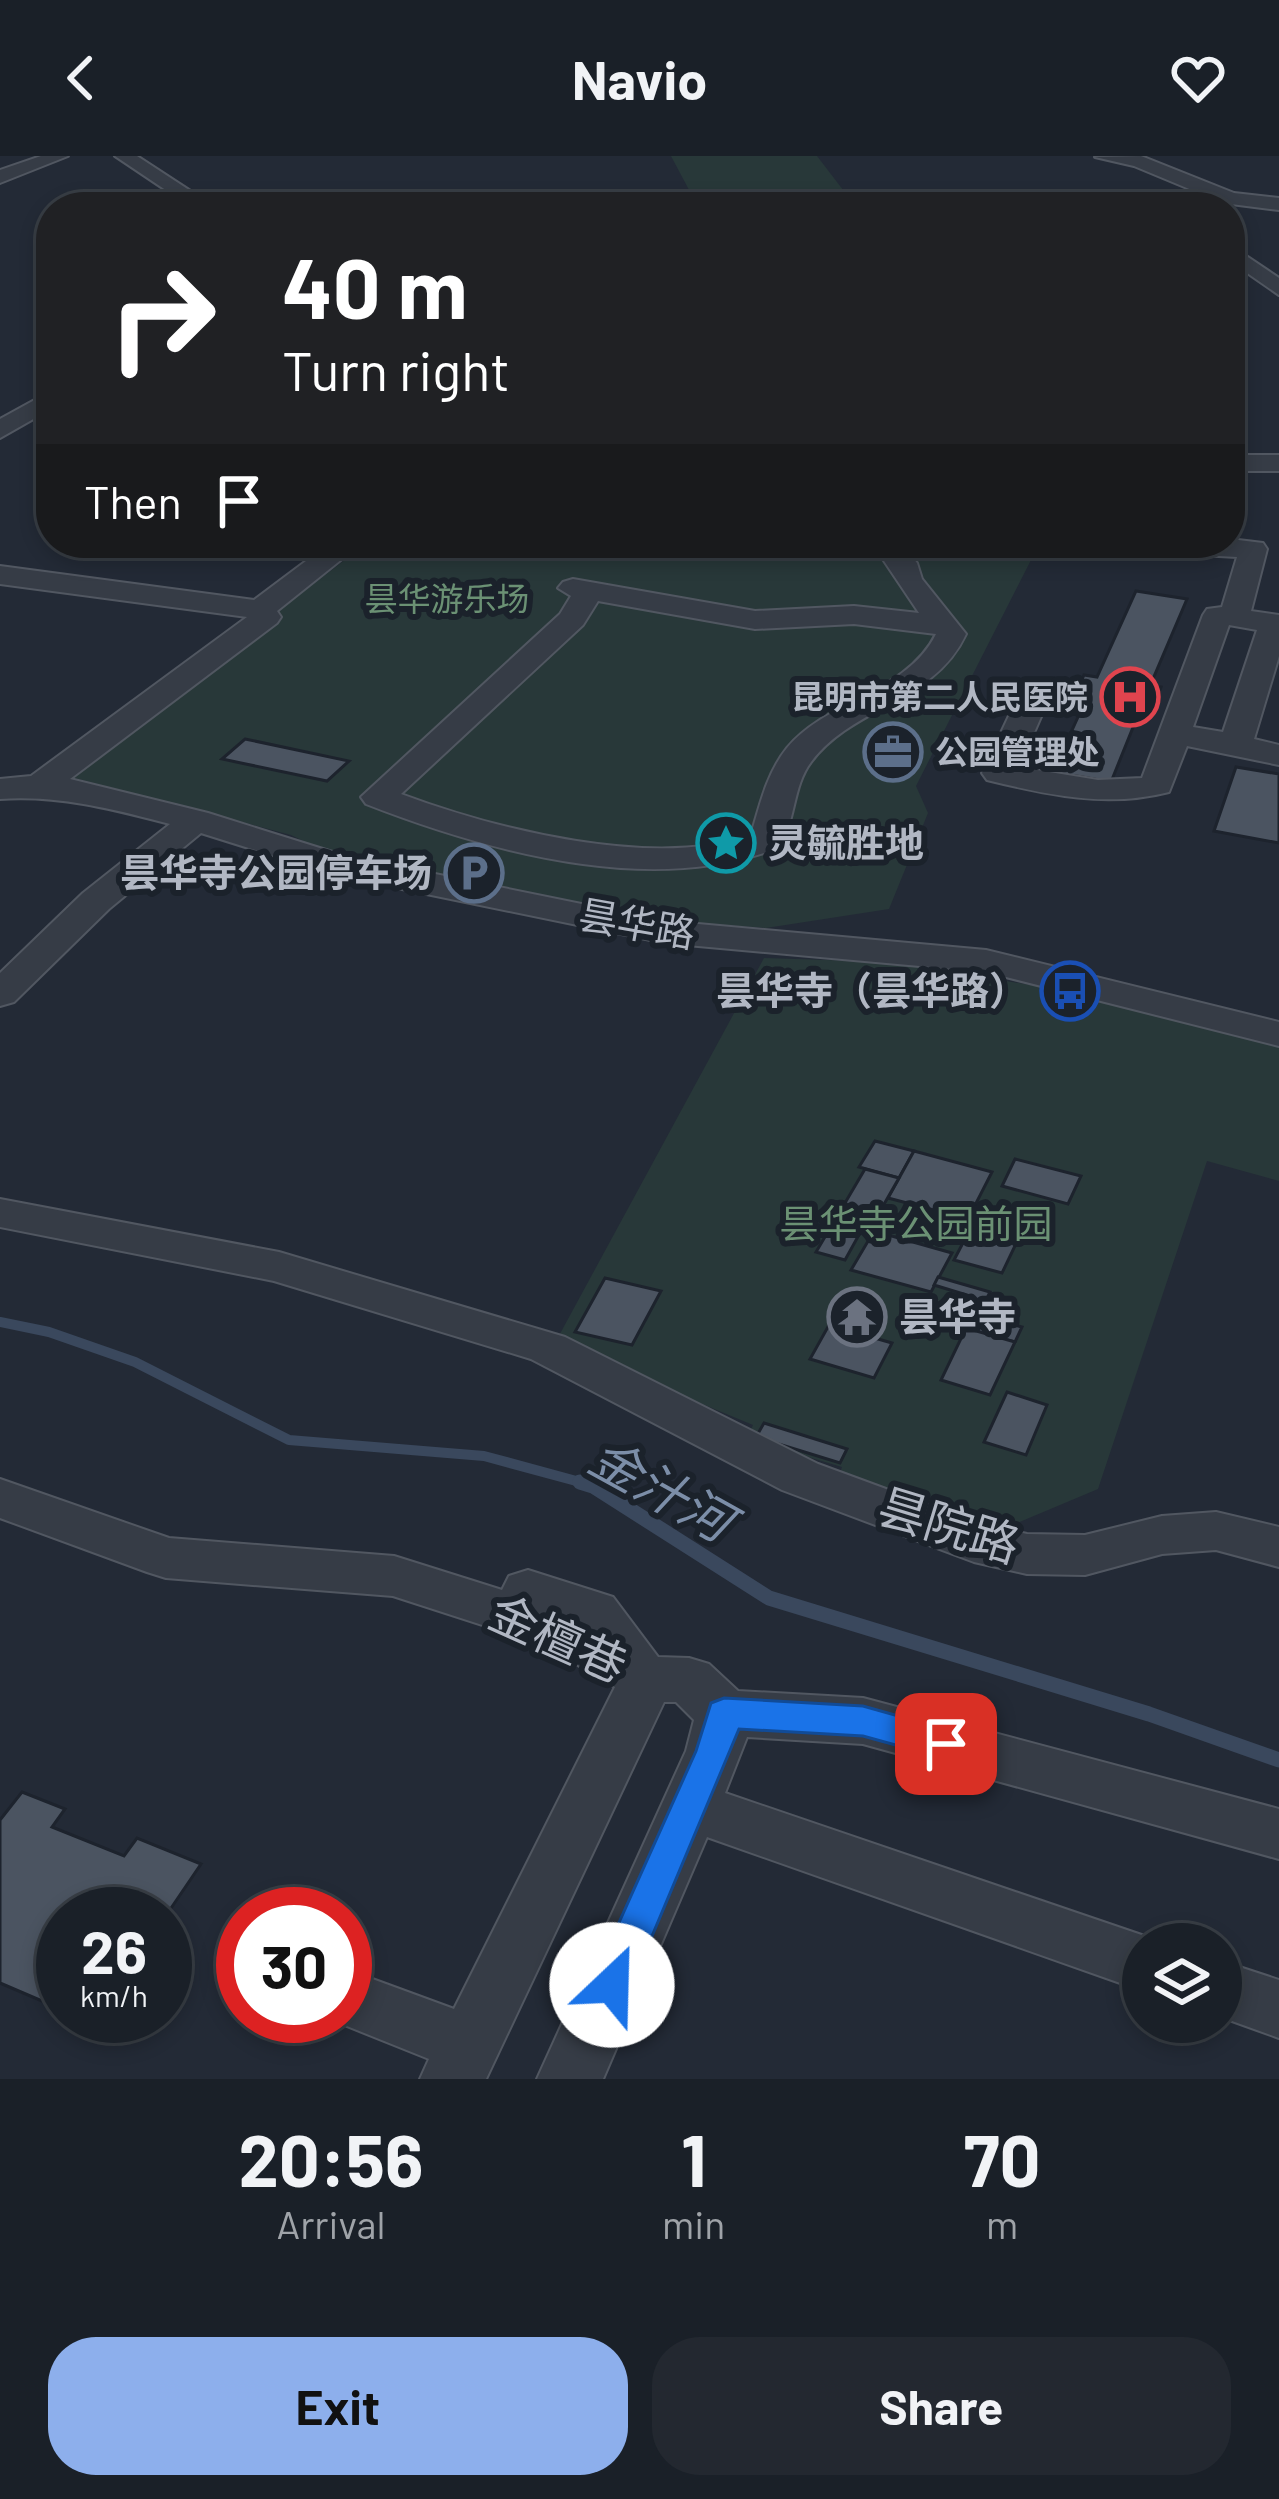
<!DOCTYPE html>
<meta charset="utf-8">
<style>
:root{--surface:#1a2028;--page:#232830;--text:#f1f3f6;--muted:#9fa3a8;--line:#383e45;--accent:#8dafec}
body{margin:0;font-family:Barlow,"Noto Sans SC",sans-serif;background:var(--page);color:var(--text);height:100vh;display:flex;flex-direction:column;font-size:45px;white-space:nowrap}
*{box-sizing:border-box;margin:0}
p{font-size:39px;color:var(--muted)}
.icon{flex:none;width:66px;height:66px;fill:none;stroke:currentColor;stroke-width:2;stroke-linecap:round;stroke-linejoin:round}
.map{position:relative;height:1923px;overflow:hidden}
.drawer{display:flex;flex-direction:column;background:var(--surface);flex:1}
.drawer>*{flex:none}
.top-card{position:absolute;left:36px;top:36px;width:1209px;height:366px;border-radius:48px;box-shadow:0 6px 18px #0003,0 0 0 3px var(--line);background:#202124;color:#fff;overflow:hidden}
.buttons{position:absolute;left:1122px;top:1767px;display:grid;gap:24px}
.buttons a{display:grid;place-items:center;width:120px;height:120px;border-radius:50%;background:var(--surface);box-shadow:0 6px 18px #0003,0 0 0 3px var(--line);font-size:60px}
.speed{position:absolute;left:36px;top:1731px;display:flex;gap:24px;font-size:60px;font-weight:700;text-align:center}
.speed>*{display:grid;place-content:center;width:156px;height:156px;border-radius:50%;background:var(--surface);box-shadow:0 6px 18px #0003,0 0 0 3px var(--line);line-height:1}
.speed small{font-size:30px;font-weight:400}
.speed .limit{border:18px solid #d22;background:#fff;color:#111}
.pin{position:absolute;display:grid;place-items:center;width:102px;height:102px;color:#fff;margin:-51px;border-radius:24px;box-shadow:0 6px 18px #0006}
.me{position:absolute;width:132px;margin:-66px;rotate:24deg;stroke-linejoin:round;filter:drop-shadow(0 0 9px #0008)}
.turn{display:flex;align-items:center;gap:42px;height:252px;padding:0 48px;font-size:54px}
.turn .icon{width:156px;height:156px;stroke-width:2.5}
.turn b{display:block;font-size:84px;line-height:102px}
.then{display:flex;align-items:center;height:114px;padding:0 48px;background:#0003;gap:24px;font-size:45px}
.eta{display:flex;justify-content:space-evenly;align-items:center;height:204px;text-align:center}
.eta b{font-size:72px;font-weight:700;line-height:84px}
.primary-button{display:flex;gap:24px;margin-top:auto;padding:24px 48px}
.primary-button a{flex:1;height:138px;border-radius:48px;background:var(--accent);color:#111;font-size:48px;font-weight:700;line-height:138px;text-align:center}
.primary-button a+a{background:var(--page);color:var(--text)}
header{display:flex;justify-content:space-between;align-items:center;height:156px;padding:0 48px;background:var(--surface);font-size:54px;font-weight:700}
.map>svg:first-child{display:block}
.green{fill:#283839}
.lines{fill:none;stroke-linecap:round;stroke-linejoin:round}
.stream-far1{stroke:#3a485d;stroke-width:10}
.stream{stroke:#3a485d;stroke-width:15}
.building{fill:#4b5461;stroke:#1d232d;stroke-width:3}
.minor-casing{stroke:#515761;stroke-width:4}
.minor{fill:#363c46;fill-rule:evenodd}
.route{fill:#1a73e8;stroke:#114b97;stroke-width:3}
.labels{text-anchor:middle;stroke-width:12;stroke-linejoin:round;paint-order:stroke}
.far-park-label{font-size:33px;fill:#6b9174;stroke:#1b222b}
.far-poi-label{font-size:33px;font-weight:bold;fill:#b1b7c3;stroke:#1b222b;text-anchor:end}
.poi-label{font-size:39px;font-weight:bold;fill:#b1b7c3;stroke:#1b222b;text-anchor:start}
.street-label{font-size:39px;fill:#b1b7c3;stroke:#1b222b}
.park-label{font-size:39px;fill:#6b9174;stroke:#1b222b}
.near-street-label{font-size:48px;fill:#b1b7c3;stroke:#1b222b}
.near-water-label{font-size:51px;font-style:italic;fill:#7c8ea8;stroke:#1b222b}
</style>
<header><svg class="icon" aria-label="back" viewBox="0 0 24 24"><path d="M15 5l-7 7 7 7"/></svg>Navio<svg class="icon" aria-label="heart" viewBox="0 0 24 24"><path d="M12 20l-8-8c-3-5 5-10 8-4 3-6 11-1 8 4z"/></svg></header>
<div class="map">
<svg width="1279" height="1923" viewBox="0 0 1279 1923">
<rect width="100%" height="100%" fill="#232a36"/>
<g class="green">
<polygon points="671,0 817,0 850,43 697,49"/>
<polygon points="367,387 949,387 946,394 1033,400 916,630 928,657 889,753 766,772 708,768 600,754 330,698 291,679 63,619"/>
<polygon points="764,802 890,806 1037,830 1243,876 1279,891 1279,1025 1207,1005 1098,1333 996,1376 840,1318 842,1311 747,1283 753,1269 555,1187"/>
</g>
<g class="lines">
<polyline class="stream-far1" points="0,1166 49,1176 135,1206 289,1284 484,1300 591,1329"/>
<polyline class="stream" points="580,1326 593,1330 769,1442 1149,1558 1279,1604"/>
</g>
<g class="building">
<polygon points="1136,435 1187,443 1150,530 1161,531 1149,561 1138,559 1111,626 1053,616 1083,550 1071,548 1084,519 1097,521"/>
<polygon points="245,583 349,605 327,625 222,603"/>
<polygon points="1236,611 1279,618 1279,687 1214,675"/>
<polygon points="875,985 914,995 899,1022 859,1011"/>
<polygon points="914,995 992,1016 968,1063 888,1042"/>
<polygon points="1015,1003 1081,1020 1068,1048 1002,1030"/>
<polygon points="865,1013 899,1022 867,1078 832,1069"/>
<polygon points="978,1058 1024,1071 1002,1117 954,1104"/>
<polygon points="832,1069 860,1077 845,1104 816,1096"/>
<polygon points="874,1075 952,1097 931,1136 851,1114"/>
<polygon points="938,1121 990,1136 979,1159 1022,1171 1015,1186 956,1170 970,1140 934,1129"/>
<polygon points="605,1122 661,1135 632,1189 575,1176"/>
<polygon points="829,1169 892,1187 874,1222 810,1203"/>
<polygon points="966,1172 1015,1186 990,1239 941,1224"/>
<polygon points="1007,1236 1047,1249 1026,1299 984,1286"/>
<polygon points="764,1267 847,1293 840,1307 756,1281"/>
<polygon points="22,1636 65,1653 52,1671 124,1700 137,1682 201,1708 165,1761 63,1758 63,1854 0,1827 0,1664"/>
</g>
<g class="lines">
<g class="minor-casing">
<g id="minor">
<polygon points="41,0 68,0 0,27 0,14"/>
<polygon points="115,0 137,0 215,51 191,51"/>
<polygon points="1141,0 1234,37 1279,42 1279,54 1223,47 1134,10 1095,1"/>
<polygon points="915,38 931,51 910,51 905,44"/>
<polygon points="1230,89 1279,122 1279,139 1230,105"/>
<polygon points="51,235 51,253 0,282 0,263"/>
<rect x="1230" y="299" width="49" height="16"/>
<path d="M1230 383 1263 387 1267 393 1251 455 1279 459V500L1254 583 1279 589V609L1187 590 1169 636C1107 652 1048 639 987 624L982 617 1015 547 1031 537 1047 547 1019 611 1098 624 1142 622 1203 459 1207 453 1222 451 1237 401 1128 395 1114 387ZM1229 469 1257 474 1223 576 1193 571Z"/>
<path d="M330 387H362L277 455 281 461 277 467 70 623 208 657 342 699 665 765 986 794 1279 866V890L986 816 665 787 334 719 201 677 109 753 14 846 0 850V817L83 737 170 668C112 653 60 639 0 643V623L31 620 247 461 0 428V410L254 444Z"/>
<path d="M872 387H901L917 407 922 423 966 478C934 547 854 549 811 606 792 631 796 667 778 692 651 741 489 696 366 648L361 641 560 458 571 440 558 432 563 426 573 423 755 455 854 450 919 457ZM598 445 755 473 854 468 936 478C907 537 828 543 787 592 767 617 760 648 751 679 654 714 495 673 401 638L583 469Z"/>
<polygon points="0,1043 279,1096 565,1181 818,1308 981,1368 1027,1378 1085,1379 1162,1360 1216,1356 1279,1371 1279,1411 1216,1394 1162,1398 1085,1419 1027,1418 974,1406 782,1334 531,1203 274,1125 0,1071"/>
<polygon points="0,1323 169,1382 394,1400 502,1434 509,1420 528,1414 613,1441 658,1501 689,1502 709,1508 738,1535 863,1542 1279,1653 1279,1703 863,1588 747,1581 725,1637 1165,1787 1143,1788 1143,1835 707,1681 603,1923 537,1923 686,1595 694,1564 676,1546 664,1546 486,1923 420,1923 429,1903 322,1860 345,1860 345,1813 454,1853 615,1531 544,1489 393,1440 166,1422 147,1416 0,1362"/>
<polygon points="1221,1805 1279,1824 1279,1882 1221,1861"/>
</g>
</g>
<use href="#minor" class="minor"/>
</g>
<polygon class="route" points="724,1542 863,1550 959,1577 965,1588 959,1598 946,1603 863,1580 739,1573 626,1842 612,1848 597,1842 591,1829 696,1595 711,1547"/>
<defs>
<g id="hospital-ring" transform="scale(3)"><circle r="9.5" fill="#1b222b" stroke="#e0444e" stroke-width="1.5"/><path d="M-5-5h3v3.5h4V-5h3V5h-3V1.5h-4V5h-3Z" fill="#e0444e"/></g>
<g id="office-ring" transform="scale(3)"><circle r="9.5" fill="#1b222b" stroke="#5c6f8a" stroke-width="1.5"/><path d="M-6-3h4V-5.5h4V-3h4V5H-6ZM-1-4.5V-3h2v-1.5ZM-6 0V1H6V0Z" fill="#5c6f8a"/></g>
<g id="sight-ring" transform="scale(3)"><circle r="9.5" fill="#1b222b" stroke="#0f9aa8" stroke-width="1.5"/><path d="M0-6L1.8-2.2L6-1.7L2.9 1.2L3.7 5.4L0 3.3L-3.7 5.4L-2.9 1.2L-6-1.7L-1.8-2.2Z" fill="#0f9aa8"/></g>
<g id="parking-ring" transform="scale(3)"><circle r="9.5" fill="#1b222b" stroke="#5c6f8a" stroke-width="1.5"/><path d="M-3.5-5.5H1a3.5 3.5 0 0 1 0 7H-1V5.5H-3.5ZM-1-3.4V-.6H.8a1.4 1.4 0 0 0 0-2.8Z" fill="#5c6f8a"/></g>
<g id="bus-ring" transform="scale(3)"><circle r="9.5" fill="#1b222b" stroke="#1a4fb4" stroke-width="1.5"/><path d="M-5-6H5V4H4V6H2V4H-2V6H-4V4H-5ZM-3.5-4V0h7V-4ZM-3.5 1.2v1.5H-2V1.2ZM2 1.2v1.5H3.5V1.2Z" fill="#1a4fb4"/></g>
<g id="temple-ring" transform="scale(3)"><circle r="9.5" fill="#1b222b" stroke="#6b7280" stroke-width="1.5"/><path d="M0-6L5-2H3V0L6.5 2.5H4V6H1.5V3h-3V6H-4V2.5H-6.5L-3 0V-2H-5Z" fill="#6b7280"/></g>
</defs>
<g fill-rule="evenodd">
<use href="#hospital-ring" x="1130" y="541"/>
<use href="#office-ring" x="893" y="596"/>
<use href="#sight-ring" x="726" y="687"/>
<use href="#parking-ring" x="474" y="717"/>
<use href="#bus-ring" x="1070" y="835"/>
<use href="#temple-ring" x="857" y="1161"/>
</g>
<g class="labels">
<g class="far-park-label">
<text x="447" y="455">昙华游乐场</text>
</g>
<g class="far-poi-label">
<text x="1088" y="553">昆明市第二人民医院</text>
<text x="935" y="608" text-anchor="start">公园管理处</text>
</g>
<g class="poi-label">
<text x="768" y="701">灵毓胜地</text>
<text x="432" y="731" text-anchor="end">昙华寺公园停车场</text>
<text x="1028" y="849" text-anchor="end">昙华寺（昙华路）</text>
<text x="899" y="1175">昙华寺</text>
</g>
<g class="street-label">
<text transform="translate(637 768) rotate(10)" y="14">昙华路</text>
</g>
<g class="park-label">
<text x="916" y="1082">昙华寺公园前园</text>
</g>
<g class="near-street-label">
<text transform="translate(949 1370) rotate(17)" y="17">昙院路</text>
<text transform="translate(558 1483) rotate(24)" y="17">金檀巷</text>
</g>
<g class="near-water-label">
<text transform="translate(661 1334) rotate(29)" y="18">金汁河</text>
</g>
</g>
</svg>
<div class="buttons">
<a><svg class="icon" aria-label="layers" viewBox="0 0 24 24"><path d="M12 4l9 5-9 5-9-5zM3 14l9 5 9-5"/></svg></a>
</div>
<div class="speed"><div>26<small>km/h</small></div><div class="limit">30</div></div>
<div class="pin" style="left:946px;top:1588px;background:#d93025"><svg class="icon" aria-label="arrive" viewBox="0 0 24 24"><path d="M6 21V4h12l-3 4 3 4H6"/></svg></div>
<svg class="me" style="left:612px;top:1829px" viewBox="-20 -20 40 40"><circle r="19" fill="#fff"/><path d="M0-13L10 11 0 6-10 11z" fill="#1a73e8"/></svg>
<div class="top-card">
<div class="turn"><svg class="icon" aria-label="right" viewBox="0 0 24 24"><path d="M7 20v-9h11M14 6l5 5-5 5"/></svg><div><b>40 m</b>Turn right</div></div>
<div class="then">Then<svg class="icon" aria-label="arrive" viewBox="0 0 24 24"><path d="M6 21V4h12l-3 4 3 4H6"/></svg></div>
</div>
</div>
<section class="drawer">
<div class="eta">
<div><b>20:56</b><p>Arrival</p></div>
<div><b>1</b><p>min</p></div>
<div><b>70</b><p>m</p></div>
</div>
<div class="primary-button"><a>Exit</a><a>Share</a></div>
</section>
